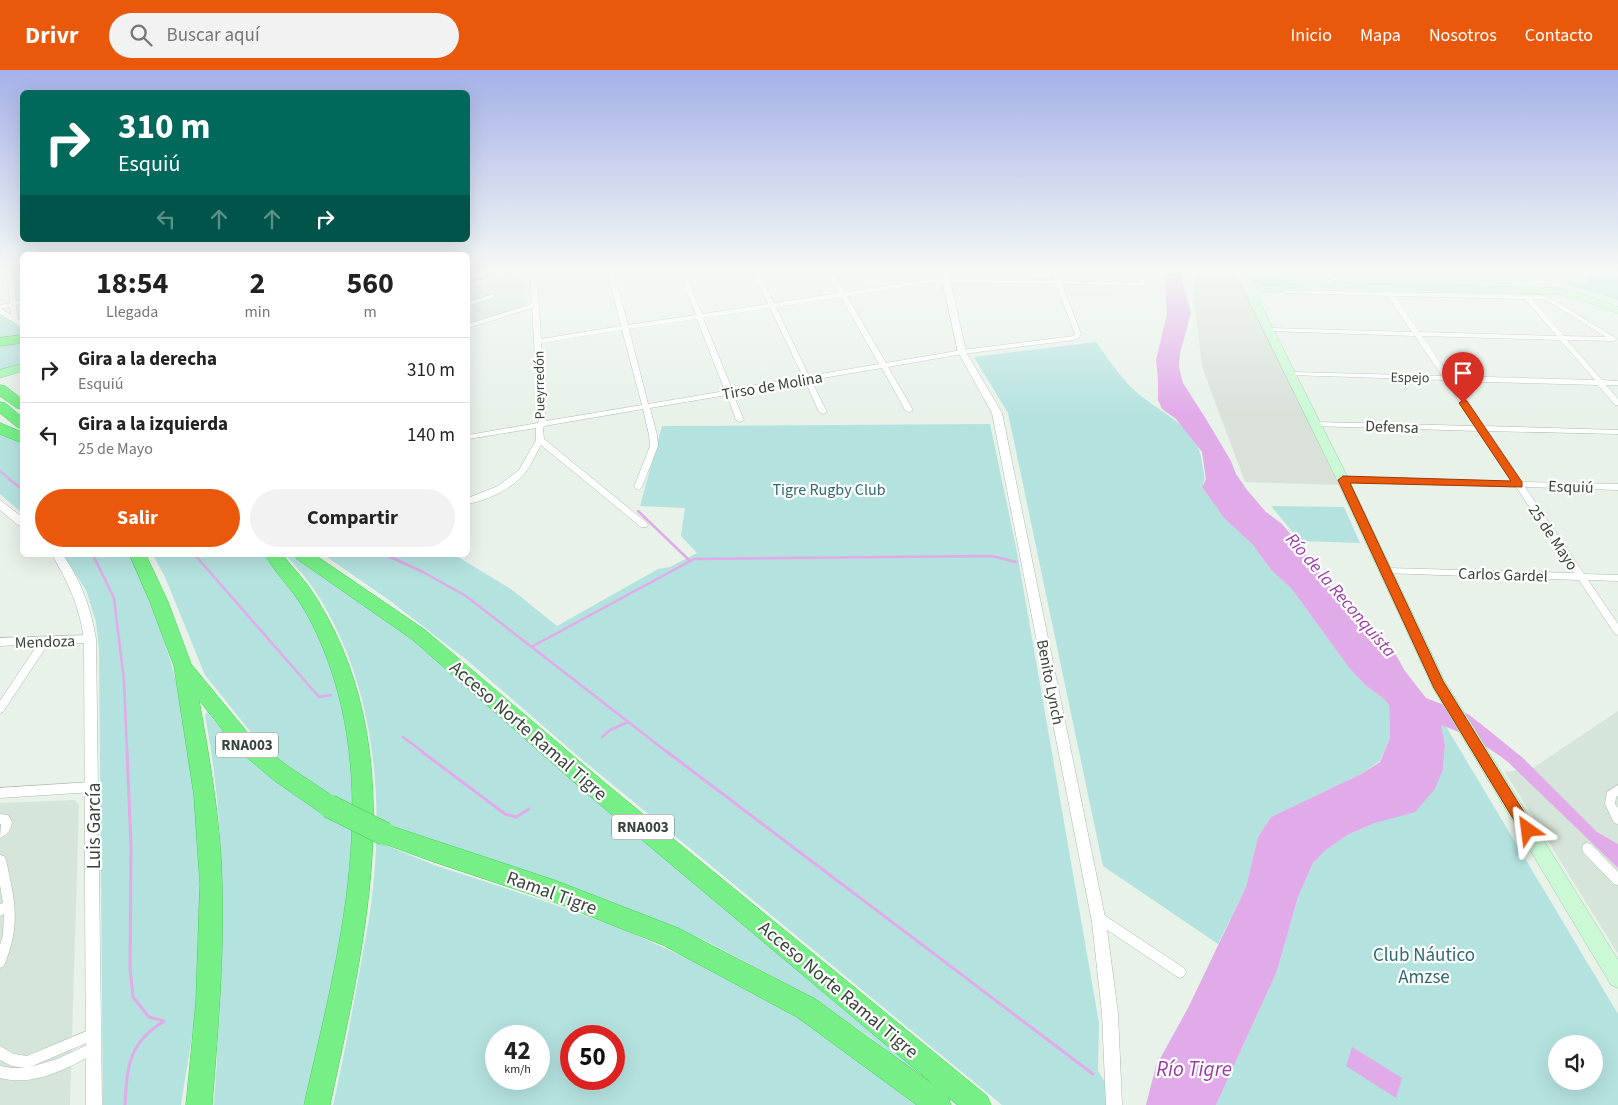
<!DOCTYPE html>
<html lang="es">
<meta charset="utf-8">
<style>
:root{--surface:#fff;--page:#f2f2f2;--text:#222;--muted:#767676;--line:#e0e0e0;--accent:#ea580c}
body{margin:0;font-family:"Source Sans 3",sans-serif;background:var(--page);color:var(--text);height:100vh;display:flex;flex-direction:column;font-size:19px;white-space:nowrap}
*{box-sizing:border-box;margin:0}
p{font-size:16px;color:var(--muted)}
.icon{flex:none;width:28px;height:28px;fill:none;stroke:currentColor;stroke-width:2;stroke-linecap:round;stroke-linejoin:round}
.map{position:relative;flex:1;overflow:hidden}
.details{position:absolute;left:20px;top:182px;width:450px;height:305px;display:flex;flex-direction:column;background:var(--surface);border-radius:8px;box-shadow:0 5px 20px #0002}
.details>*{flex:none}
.top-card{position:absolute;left:20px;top:20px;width:450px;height:152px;border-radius:8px;box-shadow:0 5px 20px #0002;background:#00695c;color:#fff;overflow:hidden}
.fabs{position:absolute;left:1548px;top:965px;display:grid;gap:10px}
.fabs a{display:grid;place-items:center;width:55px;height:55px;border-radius:50%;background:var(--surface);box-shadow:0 5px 20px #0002;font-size:25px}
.speed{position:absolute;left:485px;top:955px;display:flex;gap:10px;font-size:25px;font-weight:700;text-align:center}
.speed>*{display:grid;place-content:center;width:65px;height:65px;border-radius:50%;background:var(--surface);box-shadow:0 5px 20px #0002;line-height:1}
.speed small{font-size:12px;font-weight:400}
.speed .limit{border:8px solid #d22;background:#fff;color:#111}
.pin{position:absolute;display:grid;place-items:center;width:42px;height:42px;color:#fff;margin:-51px -21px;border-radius:50% 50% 50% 0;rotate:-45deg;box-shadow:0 0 5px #0007}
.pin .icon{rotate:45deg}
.me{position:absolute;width:55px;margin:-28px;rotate:329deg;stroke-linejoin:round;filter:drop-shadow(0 0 4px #0008)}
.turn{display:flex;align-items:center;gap:18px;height:105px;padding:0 15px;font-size:22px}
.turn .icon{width:65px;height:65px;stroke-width:2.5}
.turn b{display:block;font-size:35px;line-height:42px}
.lanes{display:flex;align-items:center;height:48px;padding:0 15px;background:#0003;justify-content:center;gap:25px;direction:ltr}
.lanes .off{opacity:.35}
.eta{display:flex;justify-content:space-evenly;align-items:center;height:85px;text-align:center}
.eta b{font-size:30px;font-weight:700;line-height:35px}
.action{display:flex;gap:10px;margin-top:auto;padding:10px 15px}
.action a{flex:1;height:58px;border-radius:30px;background:var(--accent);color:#fff;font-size:20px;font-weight:700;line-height:58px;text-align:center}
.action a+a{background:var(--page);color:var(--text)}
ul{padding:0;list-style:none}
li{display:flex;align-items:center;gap:15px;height:65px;padding:0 15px;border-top:1px solid var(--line)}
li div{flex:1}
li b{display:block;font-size:19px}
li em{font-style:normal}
header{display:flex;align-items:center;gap:30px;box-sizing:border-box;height:70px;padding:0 25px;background:var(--accent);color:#fff}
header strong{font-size:24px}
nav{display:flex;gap:28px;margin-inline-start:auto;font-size:18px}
.search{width:350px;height:45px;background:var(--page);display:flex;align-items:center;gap:12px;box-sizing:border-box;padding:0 18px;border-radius:28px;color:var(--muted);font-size:19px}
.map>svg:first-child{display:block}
.residential{fill:#d6e5d9}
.industrial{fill:#d9e1d9}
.medical{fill:#e5f1dc}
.green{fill:#b4e2df;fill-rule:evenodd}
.water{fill:#e1aae9}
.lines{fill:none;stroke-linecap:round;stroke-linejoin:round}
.stream-far2{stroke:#e1aae9;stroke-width:2}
.stream-far1{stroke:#e1aae9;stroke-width:2.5}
.stream{stroke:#e1aae9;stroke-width:3}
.minor-casing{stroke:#abbcae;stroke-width:1}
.tertiary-casing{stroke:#abbcae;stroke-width:1}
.secondary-casing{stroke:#9ccda6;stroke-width:1}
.primary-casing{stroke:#70d782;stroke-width:1}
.motorway-casing{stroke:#47cd54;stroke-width:1}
.minor{fill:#fff;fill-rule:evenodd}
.tertiary{fill:#fff;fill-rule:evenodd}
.secondary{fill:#cbf9d5;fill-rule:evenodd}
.primary{fill:#9ff4af;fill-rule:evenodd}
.motorway{fill:#76ef86;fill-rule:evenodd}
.motorway-bridge-casing{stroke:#47cd54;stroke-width:24;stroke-linecap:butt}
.motorway-bridge{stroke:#76ef86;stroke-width:23}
.route{fill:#ea580c;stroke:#983908}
.labels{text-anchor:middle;stroke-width:4.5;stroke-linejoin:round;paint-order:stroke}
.far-street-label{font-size:14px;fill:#374438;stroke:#fff}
.shield{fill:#fff;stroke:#737c74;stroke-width:1}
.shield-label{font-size:15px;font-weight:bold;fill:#374438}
.street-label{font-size:16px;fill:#374438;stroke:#fff}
.park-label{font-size:16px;fill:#306a70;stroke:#fff}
.water-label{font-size:18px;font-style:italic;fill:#9a3ba5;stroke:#fff}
.near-street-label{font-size:19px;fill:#374438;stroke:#fff}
.near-park-label{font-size:19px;fill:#306a70;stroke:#fff}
.near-water-label{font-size:21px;font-style:italic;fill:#9a3ba5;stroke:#fff}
</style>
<header>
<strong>Drivr</strong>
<div class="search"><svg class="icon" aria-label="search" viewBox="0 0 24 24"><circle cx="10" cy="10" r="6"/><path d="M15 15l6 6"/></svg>Buscar aquí</div>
<nav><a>Inicio</a><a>Mapa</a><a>Nosotros</a><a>Contacto</a></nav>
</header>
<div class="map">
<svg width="1618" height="1035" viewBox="0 0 1618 1035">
<rect width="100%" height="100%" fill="#e8f2e9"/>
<g class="residential">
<polygon points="468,200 522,200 526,236 468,253"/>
<polygon points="1618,641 1618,884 1505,702 1533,698"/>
<polygon points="74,730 79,735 70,1035 0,1035 0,733"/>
</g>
<polygon class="industrial" points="1196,200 1235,200 1339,415 1245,412 1202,297 1194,229"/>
<polygon class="medical" points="1067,215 1109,217 1114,232 1073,232"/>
<g class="green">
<polygon points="1247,200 1270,200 1274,205 1302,215 1256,218"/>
<polygon points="1583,200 1618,201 1618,230 1568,215 1567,211 1586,214 1588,205"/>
<polygon points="0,243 22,259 22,267 0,269"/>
<polygon points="22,271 22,294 0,300 0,274"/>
<path d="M1096 272C1107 287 1118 304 1131 317 1155 342 1197 353 1202 392 1203 402 1207 407 1202 417L1224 448 1252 474 1272 501 1291 518 1350 599 1365 615 1384 629 1389 635 1390 668 1380 691 1361 704 1271 747 1258 767 1246 817 1218 874 1103 796 1008 343 974 287Z"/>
<polygon points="990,354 1017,482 1099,953 1098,1001 1107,1015 1106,1035 1002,1035 579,687 468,591 389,530 324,485 455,485 511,519 557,556 658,499 670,497 697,483 681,466 685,438 640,436 662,356"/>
<polygon points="0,362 22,373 22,443 0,424"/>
<polygon points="1271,436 1344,437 1360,473 1300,471"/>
<path d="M63 485H129C138 500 144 517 150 533 187 621 197 715 199 808 200 836 201 864 200 892 198 940 188 988 181 1035H103L99 579 96 552 86 520Z"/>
<path d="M153 485H265L284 506 303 534 320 566 339 615 356 705 355 801 317 989 303 1035H214C223 903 230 776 205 645L207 642C243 688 276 716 327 744L334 728 289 697 257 670 205 605 165 507Z"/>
<path d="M285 485H292L362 532 445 594 966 1035H956L866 964 792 917 704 870 614 833 424 770 386 775 434 795 538 829 620 858 716 901 783 938 854 983 921 1035H333C343 992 351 948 359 905 363 881 368 857 371 834 383 747 377 649 341 569 327 537 310 509 285 485ZM496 966H539V1009H496ZM571 966H614V1009H571Z"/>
<path d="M1438 643 1618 944V1035H1216L1277 901 1298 827 1313 793 1326 780 1347 765 1375 753 1443 699 1445 675ZM1556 974H1594V1011H1556Z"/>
</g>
<g class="water">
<path d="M1165 200H1185L1182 210 1191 243 1180 283 1179 297 1183 313 1206 349 1231 391 1236 404 1247 420 1266 442 1282 454 1298 473 1339 529 1365 551 1376 566 1396 585 1405 601 1426 628 1468 644 1486 658 1524 689 1597 762 1618 774V798L1509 693C1488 676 1466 664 1441 655L1445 675 1443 699 1435 719 1415 742 1375 753 1347 765 1326 780 1313 793 1298 827 1277 901 1216 1035H1146L1156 996 1188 938 1246 817 1258 767 1271 747 1361 704 1380 692 1390 668 1389 635 1384 629 1365 615 1350 599 1291 518 1272 501 1252 474 1224 448 1202 417 1206 409 1202 382 1176 349 1162 339 1158 330V309L1156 290 1167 244Z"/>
<polygon points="1352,977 1402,1008 1396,1028 1346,996"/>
</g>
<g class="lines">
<polyline class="stream-far2" points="0,401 11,410"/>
<g class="stream-far1">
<polyline points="9,409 22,419"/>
<polyline points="638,441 689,490"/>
<polyline points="93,485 114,528 124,611 127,682"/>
<polyline points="195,485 319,627 331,625"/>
<polyline points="386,485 423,502 466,526 667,682"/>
<polyline points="533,576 694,489 992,486 1016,492"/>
<polyline points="403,667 423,682"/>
<polyline points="602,667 610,660 628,652"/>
</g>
<g class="stream">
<polyline points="127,681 131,776 130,898 133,927 149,947 164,951"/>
<polyline points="421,681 505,744 516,747 529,739"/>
<polyline points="666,681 1093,1004"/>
<path d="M125 1035C127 998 128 973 163 952"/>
</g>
<g class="minor-casing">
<g id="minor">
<polygon points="6,200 12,200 16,231 22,230 22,234 16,235 18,250 15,252 12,250 10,237 0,239 0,235 10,233"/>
<path d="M530 200H536V204L566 200H580L577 202 537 207 541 269 621 256 607 200H613L628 255 696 245 678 200H684L702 244 768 234 752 200H758L774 233 839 223 826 200H832L845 222 938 208 1055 210 1051 200H1057L1061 211 1139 212 1138 200H1144L1145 214 1142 216 1062 214 1081 264 1079 268 1073 270 962 284 888 297 913 340 909 342 905 340 882 298 811 310 827 342 823 344 819 342 805 311 733 324 744 350 740 352 736 350 727 325 650 338 657 365 658 376 642 417 638 420 634 417 650 376 649 365 643 339 544 356 543 359 544 369 647 453 648 455 647 457H641L541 375C537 381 534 389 530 396 517 417 491 429 468 434V428L498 416 519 400 536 370V358L468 369V365L538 353 539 350 532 238 468 258V254L532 234ZM938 212 1056 214 1075 264 1074 266 962 280 886 293 847 226ZM841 227 879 294 809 306 776 237ZM770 238 803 307 732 319 703 248ZM697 249 725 321 648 334 629 259ZM622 260 642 335 546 351 541 273Z"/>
<polygon points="1342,200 1348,200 1348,203 1326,216 1322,216 1322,214 1342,202"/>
<polygon points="485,201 487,202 487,204 468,210 468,206"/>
<polygon points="489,208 492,210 491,211 468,218 468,214"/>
<path d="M1287 220 1541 225 1552 229 1616 268V270L1614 271 1567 270 1602 310 1618 311V315H1606L1618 329V335H1615L1598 315 1452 311 1483 356 1618 360V364L1486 361 1521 412 1618 414V420L1525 417 1584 504 1618 505V511L1588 510 1618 554V565L1615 564 1579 510 1384 503 1383 501 1384 499 1387 498 1574 503 1516 417 1340 412 1339 410 1340 408 1343 407 1513 412 1479 361 1313 356V352H1316L1475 356 1445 310 1290 305 1289 304 1292 302 1442 306 1415 266 1268 261 1267 260 1270 258 1412 262 1388 226 1285 223 1284 222ZM1394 226 1525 229 1557 266 1419 262ZM1532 229H1540L1548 231 1606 267 1564 266ZM1422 266 1560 270 1595 310 1449 306Z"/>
<polygon points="493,224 496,226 495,227 468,236 468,232"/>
<polygon points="90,565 93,566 95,569 93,572 90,573 48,574 3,642 0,643 0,631 38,574 0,576 0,568"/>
<polygon points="92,712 96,714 97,717 96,720 92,722 0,728 0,718"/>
<polygon points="1618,715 1618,726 1616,727 1615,734 1618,738 1618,754 1614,753 1605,734 1607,722"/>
<path d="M0 744 8 745 12 752C11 760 7 765 0 768L1 754H0Z"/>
<polygon points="1587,773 1591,774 1618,802 1618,815 1614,814 1583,782 1582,778 1583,774"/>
<path d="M0 785 4 786 6 790C15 831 21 855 4 896L0 898V875L3 865 4 844 0 846V834L3 833 0 815Z"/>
<polygon points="1098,841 1184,898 1186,902 1184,906 1180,908 1176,906 1094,851 1092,847 1094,843"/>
<path d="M94 958 98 960 100 964 98 968 30 997 57 989 94 972 98 974 100 978 98 982C67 998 36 1017 0 1008V996L12 998H25L12 996 0 990V976L14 984 27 986Z"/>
</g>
</g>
<g class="tertiary-casing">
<g id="tertiary">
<polygon points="940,200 948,200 966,282 1002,343 1106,852 1118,943 1122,1035 1106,1035 1102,943 1092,852 992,343 958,282"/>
<polygon points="0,238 22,252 22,257 0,244"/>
<polygon points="0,430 22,447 22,456 18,455 0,440"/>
<path d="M52 485H63C81 511 91 538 96 569L102 1035H86L84 569C79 535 69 514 52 485Z"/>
</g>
</g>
<g class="secondary-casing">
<polygon id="secondary" points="1234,200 1244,200 1254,221 1260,216 1299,215 1283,211 1267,200 1278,200 1289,207 1310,212 1556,218 1577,222 1618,237 1618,243 1572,227 1556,224 1306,217 1305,220 1302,221 1263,222 1258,229 1349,410 1444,610 1618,890 1618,918 1611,915 1433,618 1337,410"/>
</g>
<g class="primary-casing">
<polygon id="primary" points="22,294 22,301 0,308 0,300"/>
</g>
<g class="motorway-casing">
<g id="motorway">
<polygon points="22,265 22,273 0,276 0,268"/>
<polygon points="0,315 5,316 22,329 22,339 17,338 0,326"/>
<polygon points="0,332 5,333 22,347 22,359 17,357 0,343"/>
<polygon points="0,353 22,362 22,373 0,364"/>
<path d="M130 485H146L168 532 191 594 252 668 289 697 337 729 340 736 337 743 329 746 321 743 275 711 238 680 199 630C210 692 221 753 222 815 224 888 218 962 212 1035H186L196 932 200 814 194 725 174 596 150 532Z"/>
<path d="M265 485H283C291 496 301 506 309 517 415 674 366 865 330 1035H304C339 882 386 715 317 564 311 551 303 536 294 524 284 511 273 499 265 485Z"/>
<polygon points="295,485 315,485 425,560 605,713 987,1026 991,1035 958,1035 948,1027 951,1035 917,1035 797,947 663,875 554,832 434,792 377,771 374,764 377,757 385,754 554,810 678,858 815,929 934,1015 591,727 413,570 297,489"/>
</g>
</g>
<use href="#minor" class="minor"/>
<use href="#tertiary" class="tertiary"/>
<use href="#secondary" class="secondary"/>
<use href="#primary" class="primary"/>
<use href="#motorway" class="motorway"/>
<g class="motorway-bridge-casing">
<polyline id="motorway-bridge" points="329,736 385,764"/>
</g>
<use href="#motorway-bridge" class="motorway-bridge"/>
</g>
<linearGradient id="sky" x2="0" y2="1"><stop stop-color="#a5b0e8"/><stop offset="0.58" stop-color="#f5f9f5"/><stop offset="1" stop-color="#f5f9f5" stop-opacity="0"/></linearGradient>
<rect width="1618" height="345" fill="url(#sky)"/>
<polygon class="route" points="1463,330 1467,331 1522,412 1522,417 1350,413 1443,611 1532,755 1535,760 1532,765 1528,767 1523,765 1434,618 1338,410 1343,406 1511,411 1459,333"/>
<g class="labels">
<g class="far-street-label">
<text transform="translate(1410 307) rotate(1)" y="5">Espejo</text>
<text transform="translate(539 315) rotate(-91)" y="5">Pueyrredón</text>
</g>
<g class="shield">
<rect x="216" y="662.5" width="62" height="25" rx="4"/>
<rect x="612" y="744.5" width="62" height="25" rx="4"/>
</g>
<g class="shield-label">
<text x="247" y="680">RNA003</text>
<text x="643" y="762">RNA003</text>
</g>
<g class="street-label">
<text transform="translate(772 315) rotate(-10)" y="6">Tirso de Molina</text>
<text transform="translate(1392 356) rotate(2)" y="6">Defensa</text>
<text transform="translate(1571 416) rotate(2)" y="6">Esquiú</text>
<text transform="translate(1554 467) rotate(56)" y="6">25 de Mayo</text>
<text transform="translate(1503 504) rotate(2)" y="6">Carlos Gardel</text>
<text transform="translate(45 571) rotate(-2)" y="6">Mendoza</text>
<text transform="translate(1051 612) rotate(79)" y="6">Benito Lynch</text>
</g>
<g class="park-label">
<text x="829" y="425">Tigre Rugby Club</text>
</g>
<g class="water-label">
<text transform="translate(1341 525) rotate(49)" y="6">Río de la Reconquista</text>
</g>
<g class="near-street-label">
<text transform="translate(529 660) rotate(41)" y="7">Acceso Norte Ramal Tigre</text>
<text transform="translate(93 756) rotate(-90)" y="7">Luis García</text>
<text transform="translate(552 822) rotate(20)" y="7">Ramal Tigre</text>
<text transform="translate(839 919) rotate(40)" y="7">Acceso Norte Ramal Tigre</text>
</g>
<g class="near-park-label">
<text x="1424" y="891">Club Náutico<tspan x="1424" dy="22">Amzse</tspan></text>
</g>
<g class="near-water-label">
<text x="1194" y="1006">Río Tigre</text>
</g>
</g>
</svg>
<div class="fabs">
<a><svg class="icon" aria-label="sound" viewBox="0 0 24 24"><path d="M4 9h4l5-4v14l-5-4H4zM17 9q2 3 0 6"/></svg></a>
</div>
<div class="speed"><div>42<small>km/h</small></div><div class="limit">50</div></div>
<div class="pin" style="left:1463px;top:333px;background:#d93025"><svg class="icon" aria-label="arrive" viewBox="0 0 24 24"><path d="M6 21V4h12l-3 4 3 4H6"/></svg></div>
<svg class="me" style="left:1528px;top:760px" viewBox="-20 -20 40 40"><path d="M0-17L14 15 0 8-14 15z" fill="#ea580c" stroke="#fff" stroke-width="4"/></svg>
<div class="top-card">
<div class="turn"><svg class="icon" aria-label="right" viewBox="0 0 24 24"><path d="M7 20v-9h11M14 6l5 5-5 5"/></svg><div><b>310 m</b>Esquiú</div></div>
<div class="lanes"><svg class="icon off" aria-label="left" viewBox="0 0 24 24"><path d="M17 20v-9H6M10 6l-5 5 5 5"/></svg><svg class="icon off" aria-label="ahead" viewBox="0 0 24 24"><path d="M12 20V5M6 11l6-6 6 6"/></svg><svg class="icon off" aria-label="ahead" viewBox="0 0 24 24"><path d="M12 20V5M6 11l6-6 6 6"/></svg><svg class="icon" aria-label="right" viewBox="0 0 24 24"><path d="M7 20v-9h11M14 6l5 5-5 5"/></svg></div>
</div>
<section class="details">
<div class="eta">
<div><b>18:54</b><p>Llegada</p></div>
<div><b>2</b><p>min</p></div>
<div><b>560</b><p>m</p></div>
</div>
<ul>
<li><svg class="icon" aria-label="right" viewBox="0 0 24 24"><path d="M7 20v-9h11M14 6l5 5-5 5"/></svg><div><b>Gira a la derecha</b><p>Esquiú</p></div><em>310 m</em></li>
<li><svg class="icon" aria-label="left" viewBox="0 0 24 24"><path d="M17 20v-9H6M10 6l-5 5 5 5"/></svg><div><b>Gira a la izquierda</b><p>25 de Mayo</p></div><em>140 m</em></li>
</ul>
<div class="action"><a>Salir</a><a>Compartir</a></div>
</section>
</div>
